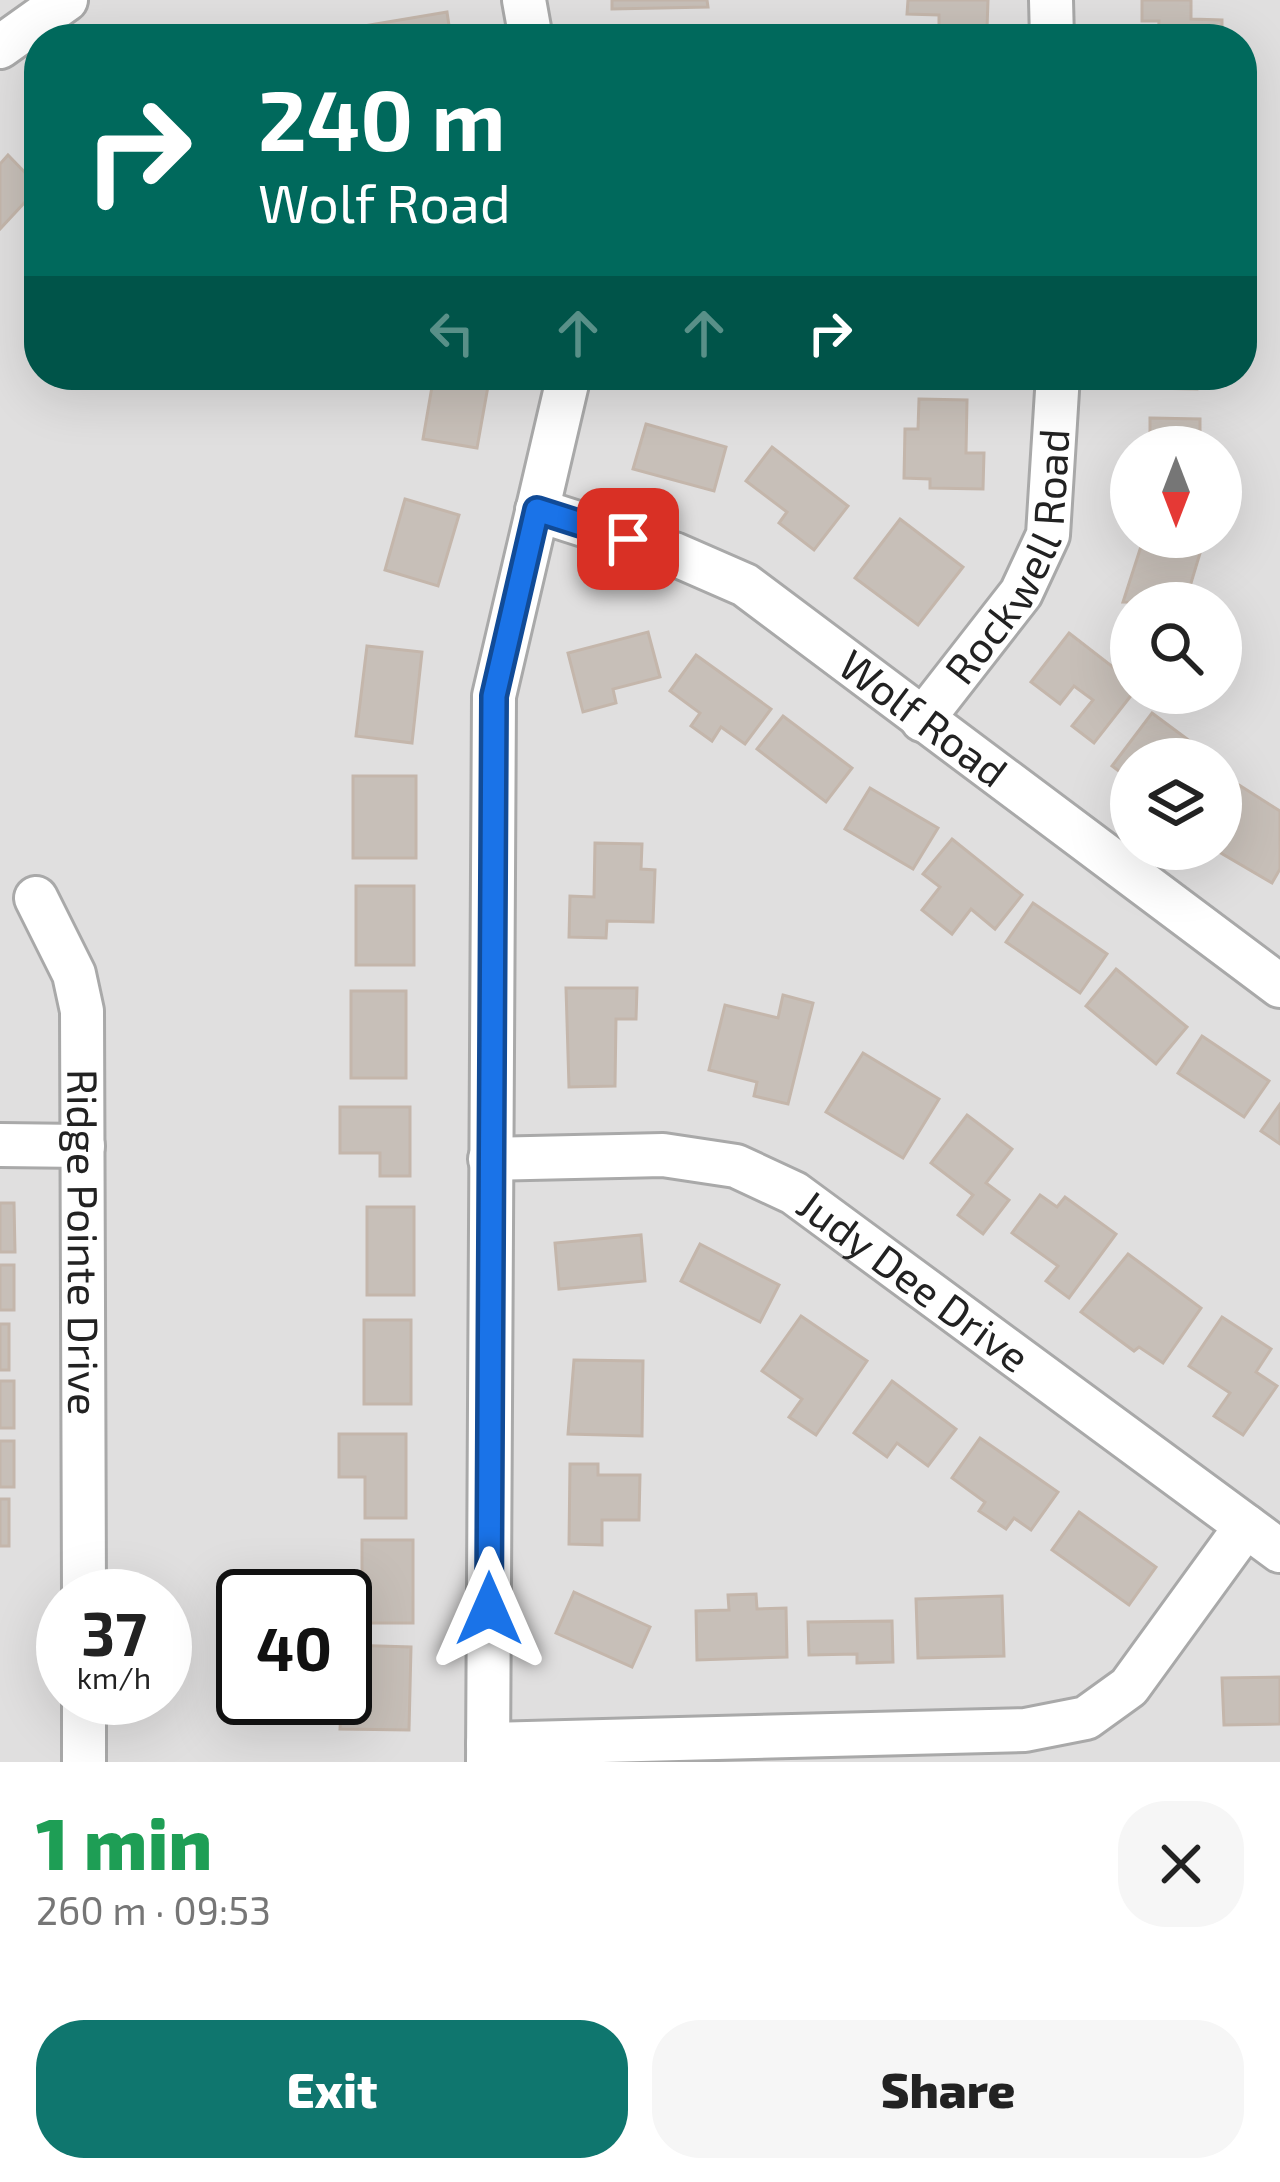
<!DOCTYPE html>
<meta charset="utf-8">
<style>
:root{--surface:#fff;--page:#f6f6f6;--text:#222;--muted:#767676;--accent:#0f766e}
body{margin:0;font-family:"Exo 2",sans-serif;background:var(--page);color:var(--text);height:100vh;display:flex;flex-direction:column;font-size:45px;white-space:nowrap}
*{box-sizing:border-box;margin:0}
p{font-size:39px;color:var(--muted)}
.icon{flex:none;width:66px;height:66px;fill:none;stroke:currentColor;stroke-width:2;stroke-linecap:round;stroke-linejoin:round}
.map{position:relative;height:1762px;overflow:hidden}
.details{display:flex;flex-direction:column;background:var(--surface);flex:1}
.details>*{flex:none}
.top-card{position:absolute;left:24px;top:24px;width:1233px;height:366px;border-radius:48px;box-shadow:0 12px 48px #0002;background:#00695c;color:#fff;overflow:hidden}
.needle{width:78px;rotate:180deg}
.fabs{position:absolute;left:1110px;top:426px;display:grid;gap:24px}
.fabs a{display:grid;place-items:center;width:132px;height:132px;border-radius:50%;background:var(--surface);box-shadow:0 12px 48px #0002;font-size:60px}
.speed{position:absolute;left:36px;top:1569px;display:flex;gap:24px;font-size:60px;font-weight:700;text-align:center}
.speed>*{display:grid;place-content:center;width:156px;height:156px;border-radius:50%;background:var(--surface);box-shadow:0 12px 48px #0002;line-height:1}
.speed small{font-size:30px;font-weight:400}
.speed .limit{border:6px solid #111;border-radius:18px;background:#fff;color:#111}
.pin{position:absolute;display:grid;place-items:center;width:102px;height:102px;color:#fff;margin:-51px;border-radius:24px;box-shadow:0 6px 18px #0006}
.me{position:absolute;width:132px;margin:-66px;rotate:0deg;stroke-linejoin:round;filter:drop-shadow(0 0 9px #0008)}
.turn{display:flex;align-items:center;gap:42px;height:252px;padding:0 36px;font-size:54px}
.turn .icon{width:156px;height:156px;stroke-width:2.5}
.turn b{display:block;font-size:84px;line-height:102px}
.lanes{display:flex;align-items:center;height:114px;padding:0 36px;background:#0003;justify-content:center;gap:60px;direction:ltr}
.lanes .off{opacity:.35}
.round{display:grid;place-items:center;flex:none;width:126px;height:126px;border-radius:48px;background:var(--page)}
.summary{display:flex;align-items:center;justify-content:space-between;height:204px;padding:0 36px}
h1{font-size:72px;font-weight:800;line-height:90px;color:#1e9e55}
.cta{display:flex;gap:24px;margin-top:auto;padding:24px 36px}
.cta a{flex:1;height:138px;border-radius:48px;background:var(--accent);color:#fff;font-size:48px;font-weight:800;line-height:138px;text-align:center}
.cta a+a{background:var(--page);color:var(--text)}
.map>svg:first-child{display:block}
.residential{fill:#e0dfdf;fill-rule:evenodd}
.building{fill:#c7bfb8;stroke:#c4b6ab;stroke-width:3}
.lines{fill:none;stroke-linecap:round;stroke-linejoin:round}
.minor-casing{stroke:#a9a9a9;stroke-width:48}
.minor{stroke:#fff;stroke-width:42}
.route-casing{stroke:#114b97;stroke-width:30}
.route{stroke:#1a73e8;stroke-width:21}
.labels{text-anchor:middle;stroke-width:12;stroke-linejoin:round;paint-order:stroke}
.street-label{font-size:42px;fill:#222;stroke:#fff}
</style>
<div class="map">
<svg width="1280" height="1762" viewBox="0 0 1280 1762">
<rect width="100%" height="100%" fill="#f2efe9"/>
<path class="residential" d="M0 0H1280V1762H0ZM39 39H1242V375H39ZM1131 447H1221V537H1131ZM1131 603H1221V693H1131ZM1131 759H1221V849H1131ZM63 1596H165V1698H63ZM243 1596H345V1698H243Z"/>
<g class="building">
<polygon points="612,0 707,0 708,7 612,9"/>
<polygon points="908,0 988,0 987,29 939,28 939,15 907,14"/>
<polygon points="1142,0 1191,0 1191,19 1222,20 1222,39 1158,39 1159,21 1142,21"/>
<polygon points="447,12 451,39 353,39 352,28"/>
<polygon points="8,155 39,187 0,229 0,164"/>
<polygon points="434,375 490,375 477,448 423,439"/>
<polygon points="1146,375 1198,375 1197,389 1146,388"/>
<polygon points="919,399 967,400 966,453 984,453 983,489 930,488 930,479 904,478 905,429 918,429"/>
<polygon points="1150,418 1200,419 1200,447 1150,447"/>
<polygon points="646,424 726,447 714,491 633,469"/>
<polygon points="772,447 848,506 814,550 779,523 787,512 746,481"/>
<polygon points="405,499 459,515 438,586 385,570"/>
<polygon points="900,519 963,567 918,625 855,578"/>
<polygon points="1144,537 1204,540 1185,603 1123,602"/>
<polygon points="648,632 660,677 613,689 616,703 583,712 568,653"/>
<polygon points="1069,633 1131,681 1133,693 1094,743 1072,726 1093,700 1074,686 1060,704 1031,682"/>
<polygon points="367,646 422,652 412,743 356,736"/>
<polygon points="696,655 771,709 745,744 721,727 712,741 691,726 700,713 670,691"/>
<polygon points="1152,713 1214,759 1131,759 1131,780 1112,766"/>
<polygon points="783,716 852,768 826,802 757,749"/>
<rect x="353" y="776" width="63" height="82"/>
<polygon points="1239,785 1280,811 1280,869 1272,883 1214,849 1221,849 1221,815"/>
<polygon points="870,788 938,828 913,869 845,829"/>
<polygon points="952,839 1022,895 995,929 971,909 952,934 922,910 940,887 923,874"/>
<polygon points="595,843 642,844 641,869 655,870 653,922 607,921 606,938 569,937 570,896 594,897"/>
<rect x="356" y="886" width="58" height="79"/>
<polygon points="1033,903 1107,954 1080,993 1006,942"/>
<polygon points="1116,969 1187,1027 1156,1064 1086,1006"/>
<polygon points="566,988 637,988 636,1019 616,1019 615,1086 569,1087"/>
<rect x="351" y="991" width="55" height="87"/>
<polygon points="783,995 813,1003 788,1104 754,1096 757,1082 709,1070 725,1005 778,1018"/>
<polygon points="1202,1036 1269,1081 1244,1117 1178,1073"/>
<polygon points="863,1053 939,1099 903,1158 826,1112"/>
<polygon points="1280,1104 1280,1144 1261,1131"/>
<polygon points="340,1107 410,1107 410,1176 380,1176 380,1153 340,1153"/>
<polygon points="967,1115 1012,1149 986,1183 1009,1200 983,1234 958,1215 973,1195 931,1163"/>
<polygon points="1040,1195 1057,1207 1065,1197 1116,1234 1069,1298 1046,1281 1058,1266 1012,1233"/>
<polygon points="0,1203 14,1203 15,1252 0,1252"/>
<rect x="367" y="1207" width="47" height="88"/>
<polygon points="641,1235 645,1281 559,1289 555,1243"/>
<polygon points="700,1244 779,1285 760,1322 681,1281"/>
<polygon points="1128,1254 1201,1308 1163,1363 1139,1347 1134,1351 1081,1312"/>
<rect x="0" y="1265" width="14" height="45"/>
<polygon points="801,1316 867,1361 816,1435 789,1417 802,1399 762,1371"/>
<polygon points="1222,1317 1271,1349 1256,1372 1277,1386 1243,1435 1214,1416 1230,1393 1189,1366"/>
<rect x="364" y="1320" width="47" height="84"/>
<rect x="0" y="1324" width="9" height="46"/>
<polygon points="574,1360 643,1361 642,1436 568,1434"/>
<rect x="0" y="1381" width="14" height="47"/>
<polygon points="892,1381 956,1429 928,1466 897,1443 887,1457 854,1433"/>
<polygon points="339,1434 406,1434 406,1518 365,1518 365,1477 339,1477"/>
<polygon points="980,1438 1058,1492 1031,1530 1014,1518 1006,1529 979,1511 985,1502 952,1478"/>
<rect x="0" y="1441" width="14" height="46"/>
<polygon points="570,1464 598,1464 598,1475 640,1475 639,1520 602,1520 602,1545 569,1544"/>
<rect x="0" y="1499" width="9" height="47"/>
<polygon points="1079,1512 1156,1567 1129,1605 1052,1550"/>
<rect x="362" y="1540" width="51" height="83"/>
<polygon points="574,1592 650,1627 632,1667 556,1633"/>
<polygon points="756,1594 757,1609 786,1608 787,1657 697,1660 696,1611 729,1610 728,1595"/>
<polygon points="1002,1596 1004,1656 918,1658 916,1599"/>
<polygon points="892,1621 893,1662 857,1663 857,1654 809,1655 808,1622"/>
<polygon points="345,1645 411,1647 409,1730 340,1729"/>
<polygon points="1280,1677 1280,1724 1224,1725 1222,1678"/>
</g>
<g class="lines">
<g class="minor-casing">
<g id="minor">
<polyline points="524,0 531,39"/>
<polyline points="1051,0 1052,39"/>
<polyline points="0,47 66,0"/>
<path id="s1" d="M537 510 674 554 745 585 1280 986"/>
<path id="s2" d="M922 720 1021 593 1048 535 1058 375"/>
<path id="s3" d="M36 898 74 974 82 1011 84 1596"/>
<polyline points="0,1145 83,1146"/>
<path id="s4" d="M490 1159 663 1155 736 1166 794 1193 1280 1551"/>
<polyline points="84,1698 84,1762"/>
<polyline points="488,1744 1025,1730 1086,1718 1129,1687 1246,1526"/>
<polyline points="488,1762 494,696 569,375"/>
</g>
</g>
<use href="#minor" class="minor"/>
</g>
<g class="lines">
<g class="route-casing">
<polyline id="route" points="489,1609 494,696 537,510 628,539"/>
</g>
<use href="#route" class="route"/>
</g>
<g class="labels">
<g class="street-label">
<text dy="15" stroke="none"><textPath href="#s2" startOffset="192">Rockwell Road</textPath></text>
<text dy="15" stroke="none"><textPath href="#s1" startOffset="444">Wolf Road</textPath></text>
<text dy="15" stroke="none"><textPath href="#s3" startOffset="354">Ridge Pointe Drive</textPath></text>
<text dy="15" stroke="none"><textPath href="#s4" startOffset="459">Judy Dee Drive</textPath></text>
</g>
</g>
</svg>
<div class="fabs">
<a><svg class="needle" viewBox="-14 -14 28 28"><path d="M0-13l5 13h-10z" fill="#e53935"/><path d="M0 13l5-13h-10z" fill="#767676"/></svg></a>
<a><svg class="icon" aria-label="search" viewBox="0 0 24 24"><circle cx="10" cy="10" r="6"/><path d="M15 15l6 6"/></svg></a>
<a><svg class="icon" aria-label="layers" viewBox="0 0 24 24"><path d="M12 4l9 5-9 5-9-5zM3 14l9 5 9-5"/></svg></a>
</div>
<div class="speed"><div>37<small>km/h</small></div><div class="limit">40</div></div>
<div class="pin" style="left:628px;top:539px;background:#d93025"><svg class="icon" aria-label="arrive" viewBox="0 0 24 24"><path d="M6 21V4h12l-3 4 3 4H6"/></svg></div>
<svg class="me" style="left:489px;top:1609px" viewBox="-20 -20 40 40"><path d="M0-17L14 15 0 8-14 15z" fill="#1a73e8" stroke="#fff" stroke-width="4"/></svg>
<div class="top-card">
<div class="turn"><svg class="icon" aria-label="right" viewBox="0 0 24 24"><path d="M7 20v-9h11M14 6l5 5-5 5"/></svg><div><b>240 m</b>Wolf Road</div></div>
<div class="lanes"><svg class="icon off" aria-label="left" viewBox="0 0 24 24"><path d="M17 20v-9H6M10 6l-5 5 5 5"/></svg><svg class="icon off" aria-label="ahead" viewBox="0 0 24 24"><path d="M12 20V5M6 11l6-6 6 6"/></svg><svg class="icon off" aria-label="ahead" viewBox="0 0 24 24"><path d="M12 20V5M6 11l6-6 6 6"/></svg><svg class="icon" aria-label="right" viewBox="0 0 24 24"><path d="M7 20v-9h11M14 6l5 5-5 5"/></svg></div>
</div>
</div>
<section class="details">
<div class="summary"><div><h1>1 min</h1><p>260 m · 09:53</p></div><a class="round"><svg class="icon" aria-label="close" viewBox="0 0 24 24"><path d="M6 6l12 12M18 6L6 18"/></svg></a></div>
<div class="cta"><a>Exit</a><a>Share</a></div>
</section>
